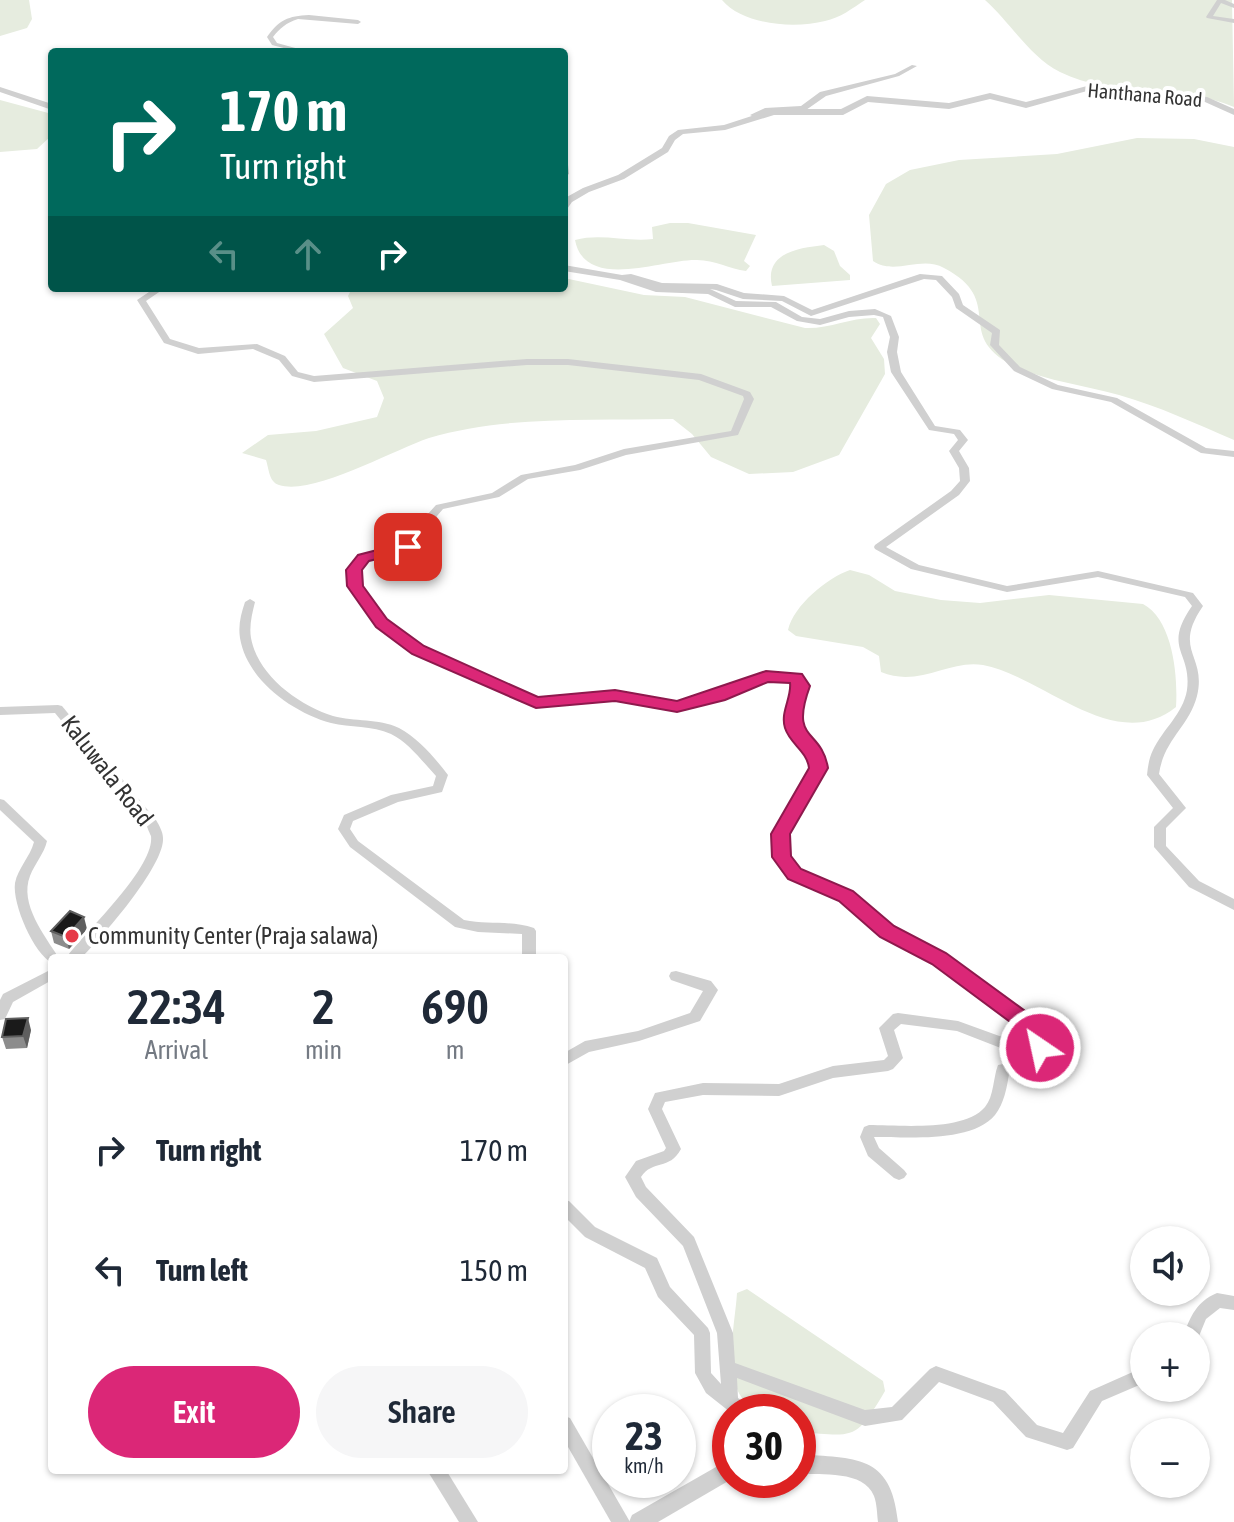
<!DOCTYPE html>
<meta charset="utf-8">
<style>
:root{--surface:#fff;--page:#f6f6f7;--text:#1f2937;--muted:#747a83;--accent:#db2777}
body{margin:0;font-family:"Asap Condensed",sans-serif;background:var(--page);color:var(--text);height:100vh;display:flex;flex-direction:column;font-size:30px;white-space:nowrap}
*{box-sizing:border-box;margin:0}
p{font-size:26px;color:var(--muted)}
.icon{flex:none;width:44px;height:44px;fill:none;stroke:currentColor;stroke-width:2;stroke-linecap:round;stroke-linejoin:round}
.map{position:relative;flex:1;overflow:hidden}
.side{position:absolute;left:48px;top:954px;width:520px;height:520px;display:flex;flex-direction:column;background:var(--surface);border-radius:8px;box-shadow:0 2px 6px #0004}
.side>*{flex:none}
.banner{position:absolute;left:48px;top:48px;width:520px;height:244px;border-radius:8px;box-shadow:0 2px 6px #0004;background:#00695c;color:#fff;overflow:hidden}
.fabs{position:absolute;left:1130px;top:1226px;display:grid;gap:16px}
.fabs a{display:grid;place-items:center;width:80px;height:80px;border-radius:50%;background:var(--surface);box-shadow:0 2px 6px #0004;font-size:40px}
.speed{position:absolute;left:592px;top:1394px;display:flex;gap:16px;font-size:40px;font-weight:700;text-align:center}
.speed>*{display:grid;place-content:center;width:104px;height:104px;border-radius:50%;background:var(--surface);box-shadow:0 2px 6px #0004;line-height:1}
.speed small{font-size:20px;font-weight:400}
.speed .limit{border:12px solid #d22;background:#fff;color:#111}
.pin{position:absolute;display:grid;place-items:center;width:68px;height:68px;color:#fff;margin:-34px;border-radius:16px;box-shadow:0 4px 12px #0006}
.me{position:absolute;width:88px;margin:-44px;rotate:326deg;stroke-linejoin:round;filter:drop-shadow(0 0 6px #0008)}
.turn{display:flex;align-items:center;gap:28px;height:168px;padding:0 40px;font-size:36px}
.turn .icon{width:104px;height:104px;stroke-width:2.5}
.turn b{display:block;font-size:56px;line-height:68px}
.lanes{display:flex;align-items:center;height:76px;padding:0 40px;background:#0003;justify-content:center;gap:40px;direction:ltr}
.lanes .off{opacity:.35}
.eta{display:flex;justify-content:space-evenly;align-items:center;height:136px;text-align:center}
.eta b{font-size:48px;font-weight:600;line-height:56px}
.primary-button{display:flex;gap:16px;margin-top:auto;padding:16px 40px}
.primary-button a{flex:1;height:92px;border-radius:48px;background:var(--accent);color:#fff;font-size:32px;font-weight:600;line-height:92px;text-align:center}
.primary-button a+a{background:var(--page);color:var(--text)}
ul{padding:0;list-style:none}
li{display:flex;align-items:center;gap:24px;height:120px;padding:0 40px}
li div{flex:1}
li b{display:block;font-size:30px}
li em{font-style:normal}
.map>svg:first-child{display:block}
.green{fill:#e6ecdf}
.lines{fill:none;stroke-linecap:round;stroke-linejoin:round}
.minor{fill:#d0d0d0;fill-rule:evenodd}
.tertiary{fill:#d0d0d0;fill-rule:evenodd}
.wall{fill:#8c8c8c}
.shaded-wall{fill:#5f5f5f}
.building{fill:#1a1a1a;stroke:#5f5f5f;stroke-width:2}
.route{fill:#db2777;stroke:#8e194d;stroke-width:2}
.poi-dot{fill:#e63946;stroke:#fff;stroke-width:3}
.labels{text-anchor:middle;stroke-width:8;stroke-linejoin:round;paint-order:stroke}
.far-street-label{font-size:20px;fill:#333;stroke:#fff}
.street-label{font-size:24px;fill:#333;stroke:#fff}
.poi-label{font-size:24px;fill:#333;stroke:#fff;text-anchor:start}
</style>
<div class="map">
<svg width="1234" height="1522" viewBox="0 0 1234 1522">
<rect width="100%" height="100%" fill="#fff"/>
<g class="green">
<polygon points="0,0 29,0 32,19 27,28 0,36"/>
<path d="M722 0H865C853 8 840 18 825 21 794 29 743 25 722 0Z"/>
<path d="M985 0H1232L1234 107C1179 83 1114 99 1060 72 1029 56 1010 22 985 0Z"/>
<polygon points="0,100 52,114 52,135 37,149 0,152"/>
<path d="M1137 138 1194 139 1234 147V440C1197 424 1158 406 1119 395 1085 385 1044 381 1012 365 953 334 1007 301 944 268 921 255 895 276 873 261L869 215 886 184 910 170 959 160 1057 154Z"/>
<path d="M670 223H688L756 235 744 261 750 266 746 271C730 269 715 260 697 260 662 259 585 292 575 240 601 233 625 242 653 239L652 227Z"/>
<path d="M824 245 834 251 840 266 850 275V280L772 286C764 252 800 248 824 245Z"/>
<path d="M564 278 644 295 685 297 805 328C830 329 851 317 876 318L880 324 871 338 884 359 885 374 839 455 793 472 749 474 711 457 692 434 673 419C593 421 506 415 429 438 393 450 313 496 279 485 269 482 269 469 266 460L242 453 268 435 316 431 377 417 384 398 377 381 343 368 324 334 353 308 348 296 351 290 564 288Z"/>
<path d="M850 570 869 575 895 591 941 600 980 603 1049 595 1143 604C1173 620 1178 676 1176 707 1115 756 1043 676 983 665 950 659 919 688 881 672L879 656 863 647 796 636 788 630C794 605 827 578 850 570Z"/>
<path d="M747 1289 883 1381 885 1391C855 1442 855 1436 798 1432V1412C787 1412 771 1415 761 1412 717 1397 735 1328 737 1293Z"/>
</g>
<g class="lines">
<g class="minor">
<polygon points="1217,0 1225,0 1234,4 1234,8 1221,3 1213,16 1234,19 1234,23 1207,18 1206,17"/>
<path d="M309 15 358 20 361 22 358 24 298 19C286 23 280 28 273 37L277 43 310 52H299L272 45 267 37C279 20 288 16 309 15Z"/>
<polygon points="912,65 917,66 899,76 826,96 806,110 766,112 754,117 750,115 765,108 801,106 820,92 895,74"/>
<path d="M564 265 622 275 631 274 662 283 717 284 744 293 784 296 812 310 920 274 942 276 959 294 963 305 1000 330 999 345 1020 367 1058 385 1117 398 1206 448 1234 451V457L1201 453 1111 402 1052 389 1014 371 990 345 992 333 956 308 952 297 936 280 924 279 811 316 782 301 743 299 716 290 710 289 736 301 776 302 802 317 820 319 849 311 875 309 891 316 899 337 897 352 901 372 935 426 960 430 968 440 959 451 969 468 970 481 959 495 886 547 919 565 1007 586 1098 571 1193 593 1203 606C1172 651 1207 655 1197 696 1189 727 1164 739 1159 774L1186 808 1166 828V846L1199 881 1234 899V910L1189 887 1154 847V827L1173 808 1147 775C1148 766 1149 758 1153 750 1163 729 1183 714 1187 690 1192 651 1162 649 1192 606L1185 597 1098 577 1007 592 911 569 875 549 874 547 875 545 951 491 960 481 959 468 949 451 958 440 954 434 929 430 891 372 887 352 890 337 883 317 874 315 849 317 820 325 797 321 771 307H735L708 294 656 292 620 280 564 271Z"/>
<path d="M155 288H165L146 301 170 339 199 348 257 344 285 356 298 372 314 376 527 359H568L701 374 750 392 754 399 738 435 626 455 580 470 528 479 499 497 443 509 437 516 432 541 367 560 359 570 360 586 385 621 422 648 537 699 615 692 677 703 715 693 766 672 800 675 807 686 801 705 799 719 801 728 816 747 824 768 787 834 788 856 799 871 851 893 892 928 944 955 1031 1022 1034 1013 1039 1012C1049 1016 1058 1023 1063 1033 1081 1069 1033 1069 1009 1074 1007 1087 1004 1104 995 1115 972 1143 907 1137 874 1137L879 1148 904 1170 907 1174 904 1178 899 1180 894 1178 868 1156 860 1137 864 1127 869 1125C899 1125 964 1132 985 1107 994 1096 993 1078 998 1065L1045 1056 1053 1051 1051 1037 1043 1028V1031L1048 1037 1045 1052 1024 1057 957 1031 901 1024 894 1030 903 1058 893 1069 888 1071 833 1078 779 1096 703 1095 665 1102 662 1109 681 1149C669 1171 653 1159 641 1177L646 1187 694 1237 733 1333 735 1363 865 1410 892 1407 930 1369 936 1366 1005 1391 1037 1425 1063 1433 1090 1391 1144 1367V1383L1102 1401 1073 1448 1067 1450 1026 1437 993 1402 939 1382 902 1420 865 1426 737 1378 738 1398 748 1406 750 1412H730L706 1393 695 1373 694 1335 658 1297 645 1268 585 1237 564 1216V1200L569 1201 595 1227 657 1258 670 1287 708 1328 710 1333 711 1373 721 1384 717 1333 683 1246 636 1197 625 1177 636 1161 664 1151 666 1148 648 1109 655 1093 703 1083 779 1084 833 1066 884 1060 888 1056 879 1028 893 1014 898 1013 958 1021 1024 1045 1033 1044 1034 1039 934 963 882 934 841 899 789 877 776 857 775 834 812 768 805 749 789 728 788 719 789 705 795 686 792 681 767 680 723 699 677 711 615 700 536 707 414 652 377 625 350 586 349 570 359 556 423 537 427 515 436 505 492 493 521 475 575 465 624 449 731 431 744 399 743 396 699 380 568 365H527L314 382 292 376 279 360 253 349 198 354 164 343 137 300Z"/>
<path d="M250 599 255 602C252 614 249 626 251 638 258 676 299 705 333 716 355 722 378 718 399 728 418 738 435 758 448 775L442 792 398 802 353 821 350 829 358 841 464 920C488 925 510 920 534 928L536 931V958H522V934L478 932 455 927 350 847 338 829 344 815 391 795 433 786 436 776C422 761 409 743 391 734 372 725 350 728 331 723 292 712 247 680 240 638 238 625 241 614 245 602Z"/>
<path d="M58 705 62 706 156 820C159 825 163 832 163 838 165 865 102 938 81 958H66C84 933 155 868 151 836 150 834 147 827 146 824L55 713 0 715V707Z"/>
<path d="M0 799 4 800 47 841C44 854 35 863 30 876 19 904 45 936 59 958H52V963C34 954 12 904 15 883 18 868 30 857 34 842L0 810Z"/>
<polygon points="52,969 52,980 13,1002 5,1019 0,1020 0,1000 3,994"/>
<polygon points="676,971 711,981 718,990 700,1021 639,1041 589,1052 564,1066 564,1053 585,1041 638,1031 690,1013 703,991 671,980 669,976 671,972"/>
<path d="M1217 1293 1234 1296V1310L1220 1308 1206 1319 1197 1341 1196 1336H1183C1191 1316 1196 1302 1217 1293Z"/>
<polygon points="564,1416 570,1418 630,1522 611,1522 564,1440"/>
<polygon points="427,1470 446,1470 478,1522 459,1522"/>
</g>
<g class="tertiary">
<polygon points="1087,86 1207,97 1234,109 1234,115 1205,102 1087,91 1026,108 990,99 949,109 868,102 843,115 774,115 725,130 683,134 675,140 668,152 624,179 589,192 572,202 567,209 564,210 565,198 583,188 618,175 662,148 669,136 678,130 724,125 773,109 841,109 867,96 949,103 990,93 1026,102"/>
<polygon points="0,87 52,104 52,110 0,92"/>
<polygon points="564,162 568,165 569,174 564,177"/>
<path d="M798 1454C855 1459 891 1453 898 1522H878C877 1514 877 1504 874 1496 864 1470 821 1475 798 1474Z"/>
<polygon points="730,1459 730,1480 658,1522 629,1522 632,1515"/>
</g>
</g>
<g class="wall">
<polygon points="87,929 69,949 54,943 51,931"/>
<polygon points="31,1030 27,1048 6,1049 2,1037"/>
</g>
<g class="shaded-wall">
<polygon points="84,917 87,929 69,949 66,937"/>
<polygon points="28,1018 31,1030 27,1048 23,1036"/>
</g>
<g class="building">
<polygon points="70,911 84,917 66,937 51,931"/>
<polygon points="28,1018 23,1036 2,1037 6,1019"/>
</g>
<path class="route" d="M408 542 416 547 414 550 369 561 362 570 363 586 387 619 424 646 538 697 615 690 677 701 766 671 802 674 810 686C789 743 821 727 828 768L790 834 791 856 801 869 853 891 894 926 946 953 1043 1024 1052 1037 1048 1054H1033L1029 1036 932 964 880 937 839 901 788 879 772 857 771 834 809 768C807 751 790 744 785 728 780 712 792 697 790 683L768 682 725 700 677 712 615 701 536 708 412 654 376 627 347 586 346 570 358 555Z"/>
<circle class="poi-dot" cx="72" cy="936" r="8"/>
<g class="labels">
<g class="far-street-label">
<text transform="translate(1145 95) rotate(5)" y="7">Hanthana Road</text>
</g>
<g class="street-label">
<text transform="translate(107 771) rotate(52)" y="8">Kaluwala Road</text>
</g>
<g class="poi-label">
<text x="88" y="944">Community Center (Praja salawa)</text>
</g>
</g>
</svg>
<div class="fabs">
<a><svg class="icon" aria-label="sound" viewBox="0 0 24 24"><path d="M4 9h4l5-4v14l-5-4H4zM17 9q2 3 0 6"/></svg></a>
<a>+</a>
<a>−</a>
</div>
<div class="speed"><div>23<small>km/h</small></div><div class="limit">30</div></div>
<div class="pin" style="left:408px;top:547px;background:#d93025"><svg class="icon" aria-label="arrive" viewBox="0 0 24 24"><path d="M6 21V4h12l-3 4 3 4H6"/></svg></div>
<svg class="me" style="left:1040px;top:1048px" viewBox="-20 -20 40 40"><circle r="17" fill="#db2777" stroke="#fff" stroke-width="3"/><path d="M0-11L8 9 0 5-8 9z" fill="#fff"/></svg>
<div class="banner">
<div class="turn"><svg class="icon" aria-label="right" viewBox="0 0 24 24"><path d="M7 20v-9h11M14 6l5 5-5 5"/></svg><div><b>170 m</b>Turn right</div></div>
<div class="lanes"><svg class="icon off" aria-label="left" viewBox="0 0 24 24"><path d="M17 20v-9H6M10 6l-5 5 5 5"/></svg><svg class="icon off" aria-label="ahead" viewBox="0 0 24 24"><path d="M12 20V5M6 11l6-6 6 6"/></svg><svg class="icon" aria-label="right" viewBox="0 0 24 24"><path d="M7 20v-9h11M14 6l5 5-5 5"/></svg></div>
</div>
<section class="side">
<div class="eta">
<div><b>22:34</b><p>Arrival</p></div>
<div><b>2</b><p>min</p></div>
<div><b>690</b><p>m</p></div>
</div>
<ul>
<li><svg class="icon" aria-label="right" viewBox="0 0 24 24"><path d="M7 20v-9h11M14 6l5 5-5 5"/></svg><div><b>Turn right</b></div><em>170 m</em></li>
<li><svg class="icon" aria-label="left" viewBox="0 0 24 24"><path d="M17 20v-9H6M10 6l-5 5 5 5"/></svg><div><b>Turn left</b></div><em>150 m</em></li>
</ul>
<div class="primary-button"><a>Exit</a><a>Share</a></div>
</section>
</div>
